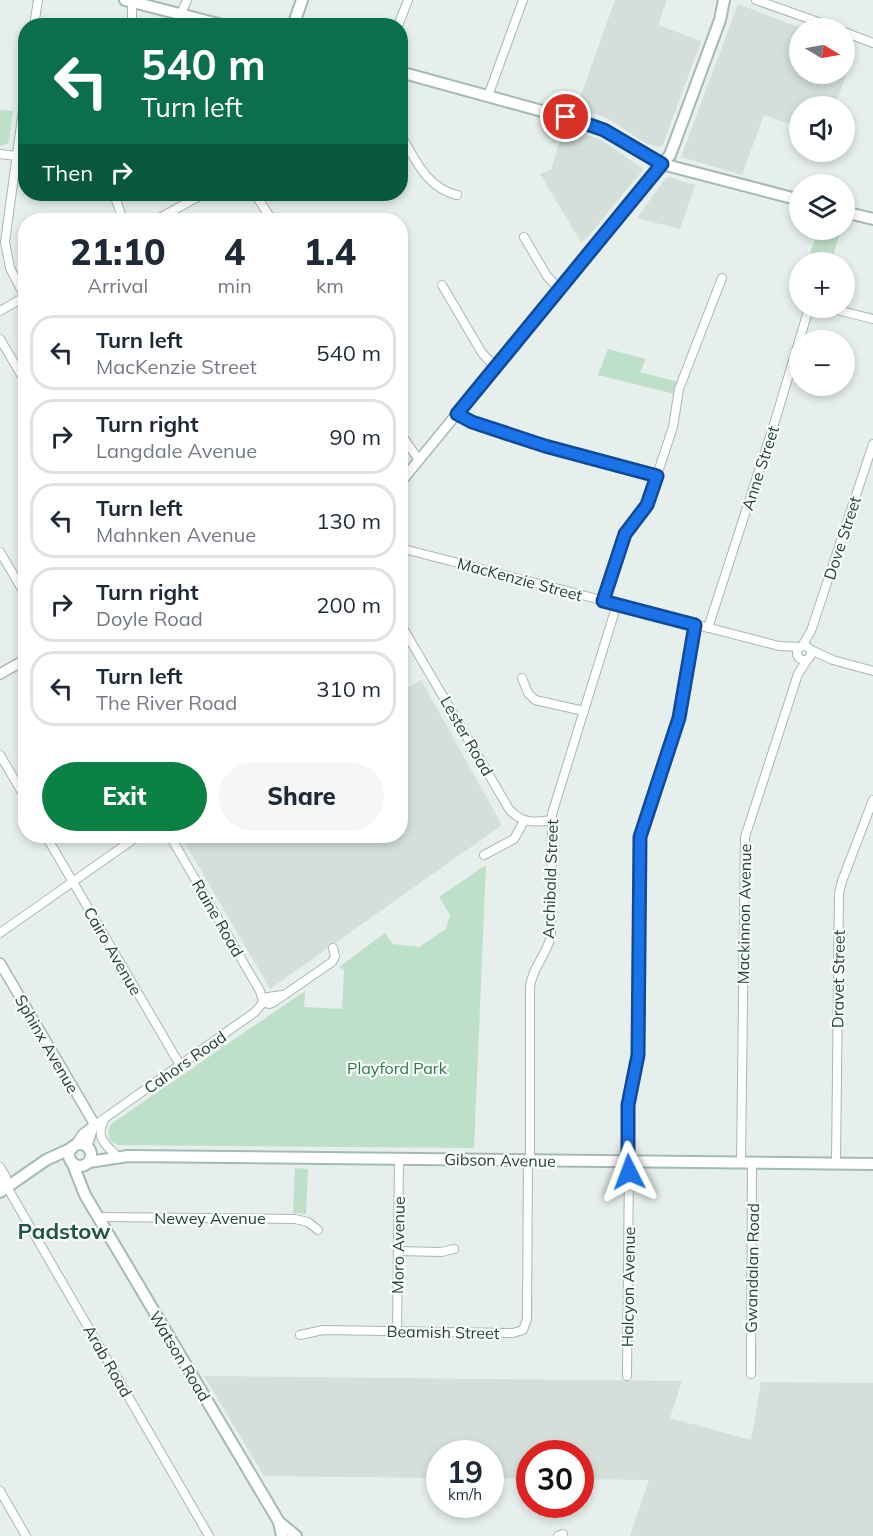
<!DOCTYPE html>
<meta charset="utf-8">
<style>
:root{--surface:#fff;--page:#f6f6f7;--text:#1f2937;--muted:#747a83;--line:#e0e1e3;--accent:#0b8043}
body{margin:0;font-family:Mulish,sans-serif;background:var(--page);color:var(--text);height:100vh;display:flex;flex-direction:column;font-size:22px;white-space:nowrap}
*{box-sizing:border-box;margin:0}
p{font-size:20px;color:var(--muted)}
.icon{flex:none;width:33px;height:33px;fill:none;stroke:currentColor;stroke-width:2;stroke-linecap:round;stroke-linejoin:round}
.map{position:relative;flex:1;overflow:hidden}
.panel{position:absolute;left:18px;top:213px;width:390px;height:630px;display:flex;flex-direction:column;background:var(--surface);border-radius:24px;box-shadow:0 3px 9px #0003}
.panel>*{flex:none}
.guide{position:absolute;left:18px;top:18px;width:390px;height:183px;border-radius:24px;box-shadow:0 3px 9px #0003;background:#0b6e4f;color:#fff;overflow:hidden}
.needle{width:39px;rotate:100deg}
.buttons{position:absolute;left:789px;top:18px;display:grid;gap:12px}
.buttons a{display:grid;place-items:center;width:66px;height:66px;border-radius:50%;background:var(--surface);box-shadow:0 3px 9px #0003;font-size:30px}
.speed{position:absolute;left:426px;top:1440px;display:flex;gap:12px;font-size:30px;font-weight:700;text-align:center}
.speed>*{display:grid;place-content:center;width:78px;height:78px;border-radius:50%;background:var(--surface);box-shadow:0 3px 9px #0003;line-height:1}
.speed small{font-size:15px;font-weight:400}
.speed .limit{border:9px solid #d22;background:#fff;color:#111}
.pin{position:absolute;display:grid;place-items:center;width:51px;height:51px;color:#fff;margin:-26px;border:3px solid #fff;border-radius:50%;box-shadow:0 2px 6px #0007}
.me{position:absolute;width:66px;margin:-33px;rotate:357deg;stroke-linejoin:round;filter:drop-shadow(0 0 4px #0008)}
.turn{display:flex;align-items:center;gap:21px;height:126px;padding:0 24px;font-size:27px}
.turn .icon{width:78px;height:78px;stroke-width:2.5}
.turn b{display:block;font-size:42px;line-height:51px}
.then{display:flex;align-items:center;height:57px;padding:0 24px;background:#0003;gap:12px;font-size:22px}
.eta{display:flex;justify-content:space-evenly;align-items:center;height:102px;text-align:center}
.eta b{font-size:36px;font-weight:800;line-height:42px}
.cta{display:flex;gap:12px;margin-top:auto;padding:12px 24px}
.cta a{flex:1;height:69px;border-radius:36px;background:var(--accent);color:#fff;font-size:24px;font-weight:800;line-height:69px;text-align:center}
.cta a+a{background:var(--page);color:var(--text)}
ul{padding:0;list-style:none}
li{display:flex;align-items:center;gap:18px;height:75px;margin:0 12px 9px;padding:0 12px;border:3px solid var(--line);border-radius:24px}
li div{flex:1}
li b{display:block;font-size:22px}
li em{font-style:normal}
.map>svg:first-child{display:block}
.built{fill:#d4dfda}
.green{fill:#bfe0c8}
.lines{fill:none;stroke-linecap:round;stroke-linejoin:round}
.minor-casing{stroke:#a8b8b2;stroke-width:10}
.tertiary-casing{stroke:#a8b8b2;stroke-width:12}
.secondary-casing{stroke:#a4bbb3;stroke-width:14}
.minor{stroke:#fff;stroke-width:8}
.tertiary{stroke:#fff;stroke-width:9}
.secondary{stroke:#fff;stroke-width:10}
.route-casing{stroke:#114b97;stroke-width:15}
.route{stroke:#1a73e8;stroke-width:10}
.labels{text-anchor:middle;stroke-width:4.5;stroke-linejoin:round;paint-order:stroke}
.street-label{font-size:16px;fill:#24423a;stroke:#f7fbf9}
.park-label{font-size:16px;fill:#2d7a4b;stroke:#f7fbf9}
.district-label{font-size:22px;font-weight:bold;fill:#1f5548;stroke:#f7fbf9}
</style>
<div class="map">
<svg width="873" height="1536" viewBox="0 0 873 1536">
<rect width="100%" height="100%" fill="#e6efeb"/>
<g class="built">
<polygon points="615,0 667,0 658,25 701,41 663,145 659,147 647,144 605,117 576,109"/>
<polygon points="738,4 801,28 800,28 800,74 844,74 845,45 855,49 835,106 800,106 799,127 764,115 742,175 681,157"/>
<polygon points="564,128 600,139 642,168 642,171 623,194 586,239 581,242 540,174 551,170"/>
<polygon points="669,177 695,185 680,229 637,218 665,179"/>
<polygon points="421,680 502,825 270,989 181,836 400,836 401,692"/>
<polygon points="204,1376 682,1381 670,1418 751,1440 761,1382 873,1383 873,1536 630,1536 649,1480 581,1479 580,1454 530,1454 529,1479 491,1478 490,1454 440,1454 439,1478 264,1476"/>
</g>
<g class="green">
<polygon points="0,110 13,111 9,141 7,144 0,146"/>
<polygon points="818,230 841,230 832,259 810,253"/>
<polygon points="608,349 646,359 640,372 679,382 675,394 598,375"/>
<path d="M486 865 474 1148 118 1145 111 1142C108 1135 107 1131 111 1124L305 991 304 1007 342 1009 344 970 339 967 385 933 393 944 419 947 446 929 450 915 439 897Z"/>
<polygon points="295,1168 308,1169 306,1214 293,1213"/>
</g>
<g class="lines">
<g class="minor-casing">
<g id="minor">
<polyline points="756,0 835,28"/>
<polyline points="132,2 132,26"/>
<polyline points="181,14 187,0"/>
<polyline points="34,26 38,0"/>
<polyline points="398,26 408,0"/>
<polyline points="844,32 873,43"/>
<polyline points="488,96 523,0"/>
<path d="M400 134C415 158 426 188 457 195"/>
<polyline points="0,154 16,156"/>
<polyline points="114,194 123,220"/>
<polyline points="255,194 272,220"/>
<polyline points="156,220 203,194"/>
<polyline points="524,237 547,276 559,289"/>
<polyline points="823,262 824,259"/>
<polyline points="442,285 482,353 495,367"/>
<polyline points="25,297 10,268 5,242 26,88"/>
<polyline points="829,308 873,319"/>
<polyline points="0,311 26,296"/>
<polyline points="0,339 26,383"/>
<polyline points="457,414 472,422 545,446 657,476"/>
<polyline points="400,433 419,460"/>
<polyline points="400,548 779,646 801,647"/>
<polyline points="0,552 26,596"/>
<polyline points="603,601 625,534 644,510 649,499 673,427 679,389 722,278"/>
<path d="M400 623 509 809C521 823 534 823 551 820"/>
<polyline points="708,628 775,421 809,308"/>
<circle cx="804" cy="653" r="7"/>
<polyline points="802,646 811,631 873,444"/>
<polyline points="811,650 833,660 873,671"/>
<polyline points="522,678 528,693 535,700 584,711"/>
<polyline points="0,755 26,799"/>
<polyline points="46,836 180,1065"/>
<polyline points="170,836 260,991 263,1002"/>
<polyline points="484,855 514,839 524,821"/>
<polyline points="0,933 138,836"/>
<polyline points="263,1002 269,1004 274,1002 332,962 335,956 333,948"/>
<path d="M104 1120C96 1135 103 1143 114 1153"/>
<polyline points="95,1125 255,1012 268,997 283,995"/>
<path d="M530 1160V987C532 968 547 954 551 936L552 814 617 604"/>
<polyline points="628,1161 628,1105 638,1055 640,837 679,719 695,625"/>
<polyline points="741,1162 745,837 798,674 807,660"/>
<polyline points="836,1163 839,893 842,881 873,800"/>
<polyline points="0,1167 6,1177 7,1187"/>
<polyline points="0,1180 7,1187 209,1536"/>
<polyline points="98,1217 295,1219 308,1222 318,1230"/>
<polyline points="398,1251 441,1252 454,1249"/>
<polyline points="397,1331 399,1159"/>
<polyline points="300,1335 323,1330 513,1333 523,1330 527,1319 528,1160"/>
<polyline points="751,1374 752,1162"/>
<polyline points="627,1376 629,1161"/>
<polyline points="0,1491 26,1536"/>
<polyline points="558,1536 563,1534"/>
</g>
</g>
<g class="tertiary-casing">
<g id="tertiary">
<polyline points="400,483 662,164"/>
<polyline points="0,674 26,659"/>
<polyline points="0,963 95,1125"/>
<polyline points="76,1145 83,1134 95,1125"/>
<polyline points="87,1146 93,1127"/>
</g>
</g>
<g class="secondary-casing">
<g id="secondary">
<polyline points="125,0 226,26"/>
<polyline points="293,26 302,0"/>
<polyline points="400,72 593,125 610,133 662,164 800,200"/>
<polyline points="662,164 670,155 686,112 720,20 724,0"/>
<polyline points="844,212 873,219"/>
<circle cx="80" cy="1155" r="11"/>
<polyline points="72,1162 85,1195 279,1522 282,1536"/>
<polyline points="89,1162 128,1156 873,1164"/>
<polyline points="0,1192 46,1160 72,1148"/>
<polyline points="279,1522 296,1536"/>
</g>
</g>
<use href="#minor" class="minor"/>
<use href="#tertiary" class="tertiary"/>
<use href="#secondary" class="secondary"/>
</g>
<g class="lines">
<g class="route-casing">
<polyline id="route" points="566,117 604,130 662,164 457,414 472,422 545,446 657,476 647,505 625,534 603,601 695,625 679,718 640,837 638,1055 628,1105 628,1161 629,1161 629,1172"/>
</g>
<use href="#route" class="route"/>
</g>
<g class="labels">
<g class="street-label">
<text transform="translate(760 468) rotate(-72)" y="6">Anne Street</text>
<text transform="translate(842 538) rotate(-72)" y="6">Dove Street</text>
<text transform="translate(520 579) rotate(15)" y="6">MacKenzie Street</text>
<text transform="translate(467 736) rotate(60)" y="6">Lester Road</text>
<text transform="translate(550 879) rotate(-88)" y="6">Archibald Street</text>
<text transform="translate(744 914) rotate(-89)" y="6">Mackinnon Avenue</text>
<text transform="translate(218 918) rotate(60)" y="6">Raine Road</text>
<text transform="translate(113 951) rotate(60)" y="6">Cairo Avenue</text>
<text transform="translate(838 979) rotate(-89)" y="6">Dravet Street</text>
<text transform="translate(47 1044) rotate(60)" y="6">Sphinx Avenue</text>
<text transform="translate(185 1062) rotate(-35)" y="6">Cahors Road</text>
<text transform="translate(500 1160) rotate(1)" y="6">Gibson Avenue</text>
<text x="210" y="1224">Newey Avenue</text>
<text transform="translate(398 1245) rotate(-89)" y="6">Moro Avenue</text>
<text transform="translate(752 1268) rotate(-89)" y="6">Gwandalan Road</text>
<text transform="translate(628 1287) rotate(-89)" y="6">Halcyon Avenue</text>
<text transform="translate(443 1332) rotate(1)" y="6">Beamish Street</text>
<text transform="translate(180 1356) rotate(59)" y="6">Watson Road</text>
<text transform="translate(108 1361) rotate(60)" y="6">Arab Road</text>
</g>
<g class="park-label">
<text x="397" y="1074">Playford Park</text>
</g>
<g class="district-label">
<text x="64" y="1239">Padstow</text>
</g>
</g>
</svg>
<div class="buttons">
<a><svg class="needle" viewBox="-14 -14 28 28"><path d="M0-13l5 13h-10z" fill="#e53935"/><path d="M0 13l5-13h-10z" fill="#747a83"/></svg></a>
<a><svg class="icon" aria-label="sound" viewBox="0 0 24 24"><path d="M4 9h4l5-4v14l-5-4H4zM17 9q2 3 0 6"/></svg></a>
<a><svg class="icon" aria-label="layers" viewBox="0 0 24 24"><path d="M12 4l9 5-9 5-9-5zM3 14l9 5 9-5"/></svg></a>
<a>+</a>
<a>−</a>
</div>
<div class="speed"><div>19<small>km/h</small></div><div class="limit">30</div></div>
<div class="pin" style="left:566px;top:117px;background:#d93025"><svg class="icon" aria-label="arrive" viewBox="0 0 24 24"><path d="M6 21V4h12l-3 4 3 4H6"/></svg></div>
<svg class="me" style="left:629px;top:1172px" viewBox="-20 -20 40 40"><path d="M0-17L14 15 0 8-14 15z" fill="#1a73e8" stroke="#fff" stroke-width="4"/></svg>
<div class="guide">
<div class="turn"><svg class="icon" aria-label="left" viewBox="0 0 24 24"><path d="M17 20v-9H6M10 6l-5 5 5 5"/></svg><div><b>540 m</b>Turn left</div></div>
<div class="then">Then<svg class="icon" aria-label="right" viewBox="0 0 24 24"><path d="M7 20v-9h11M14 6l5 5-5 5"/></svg></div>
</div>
<section class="panel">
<div class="eta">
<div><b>21:10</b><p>Arrival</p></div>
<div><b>4</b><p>min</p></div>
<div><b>1.4</b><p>km</p></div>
</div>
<ul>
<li><svg class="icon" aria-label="left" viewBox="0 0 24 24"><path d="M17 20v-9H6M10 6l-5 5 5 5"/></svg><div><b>Turn left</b><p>MacKenzie Street</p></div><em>540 m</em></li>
<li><svg class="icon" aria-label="right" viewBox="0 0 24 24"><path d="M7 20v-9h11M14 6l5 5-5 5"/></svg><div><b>Turn right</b><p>Langdale Avenue</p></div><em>90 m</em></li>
<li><svg class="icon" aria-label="left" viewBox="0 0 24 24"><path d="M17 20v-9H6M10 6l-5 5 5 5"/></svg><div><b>Turn left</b><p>Mahnken Avenue</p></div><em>130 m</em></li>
<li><svg class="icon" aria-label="right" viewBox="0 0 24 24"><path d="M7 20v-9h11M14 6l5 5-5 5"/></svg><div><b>Turn right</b><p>Doyle Road</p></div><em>200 m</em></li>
<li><svg class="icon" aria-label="left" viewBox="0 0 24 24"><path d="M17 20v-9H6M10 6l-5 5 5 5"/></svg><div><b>Turn left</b><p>The River Road</p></div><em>310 m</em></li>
</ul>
<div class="cta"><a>Exit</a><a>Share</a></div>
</section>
</div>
